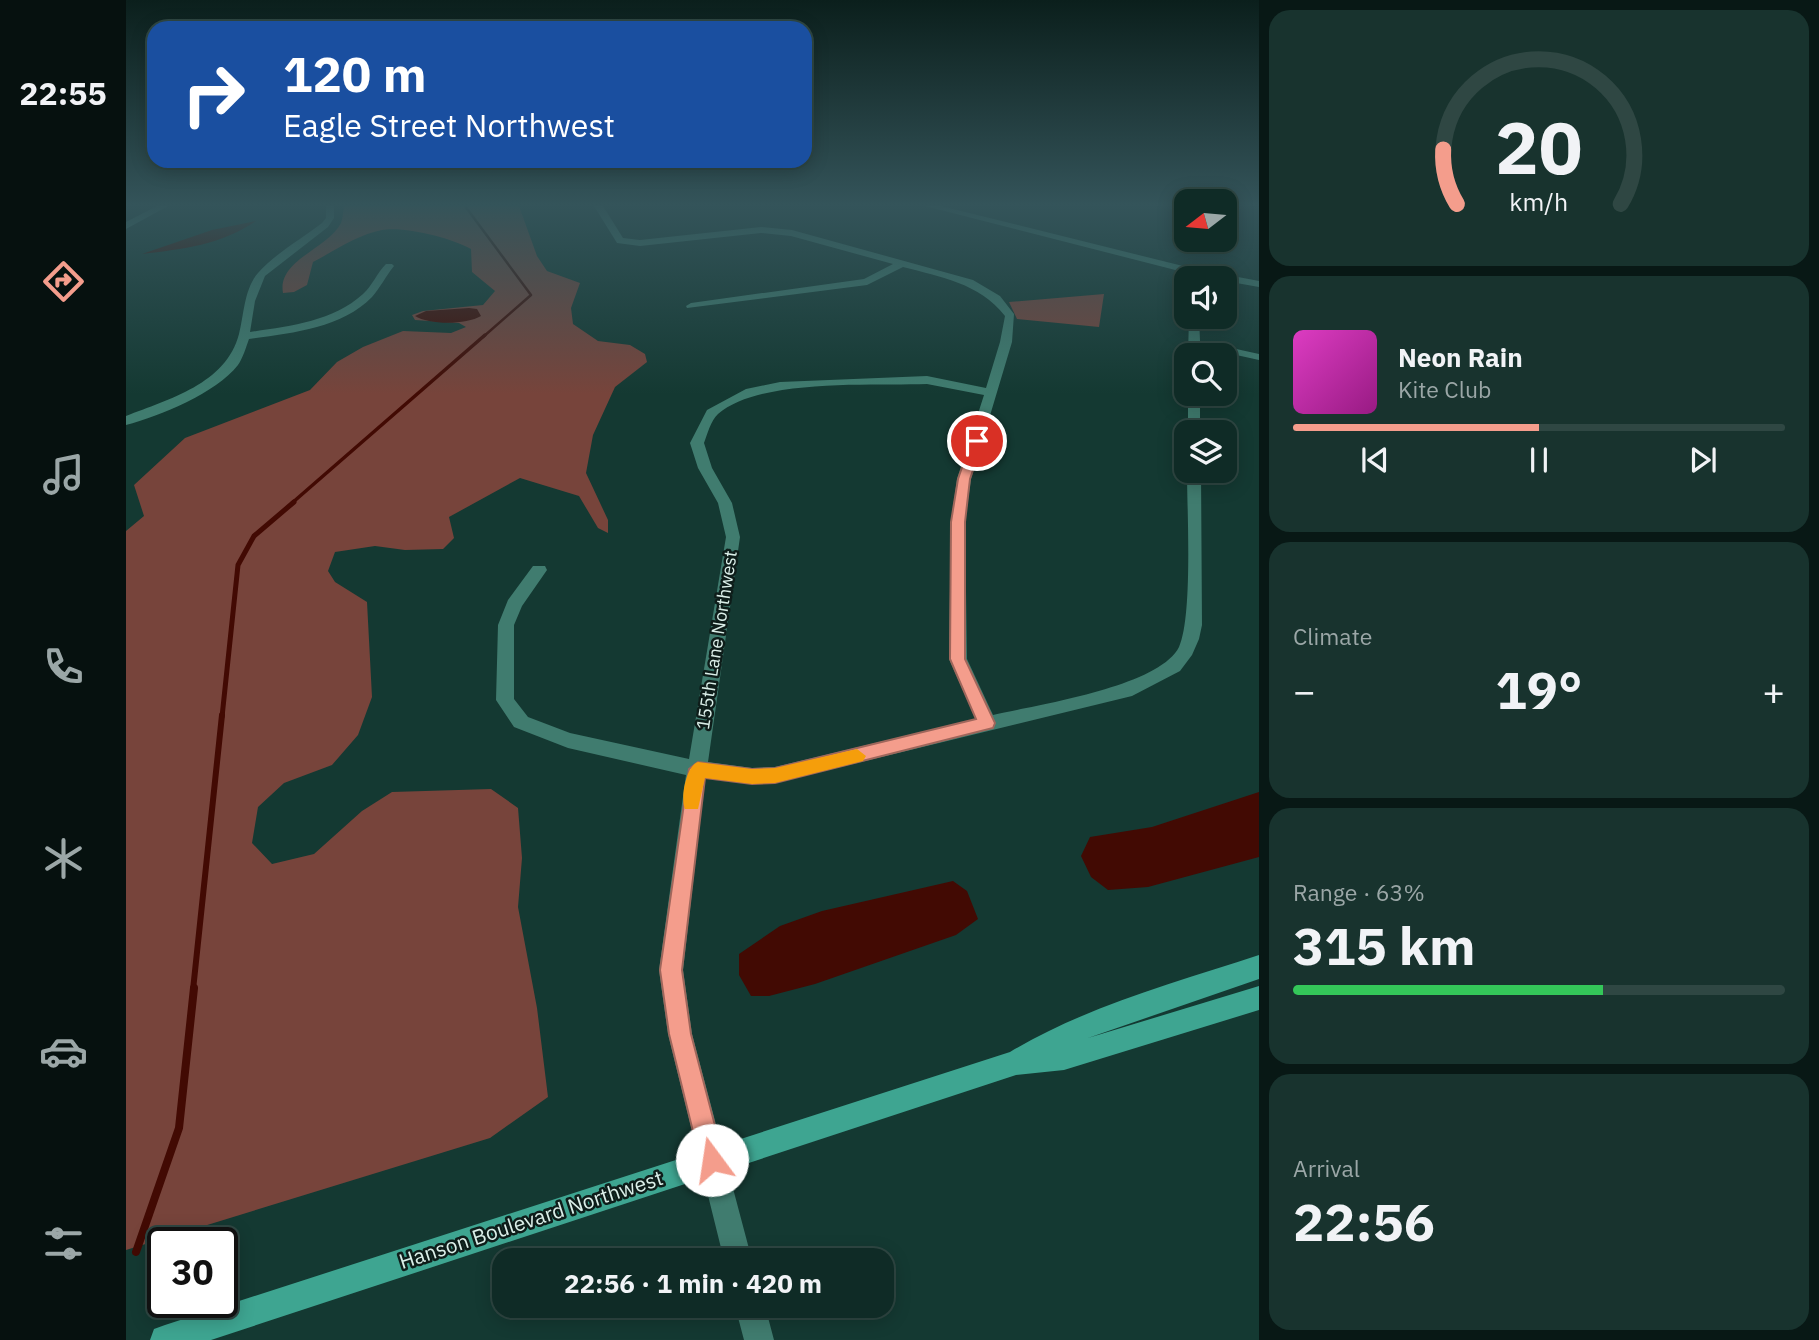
<!DOCTYPE html>
<html lang="en">
<head>
<meta charset="utf-8">
<style>
	body { margin:0; font-family:"IBM Plex Sans",sans-serif; background:#18332e; color:#f1f3f6; height:100vh; display:flex; flex-direction:column; font-size:26px; white-space:nowrap }
	* { box-sizing:border-box; margin:0 }
	p { font-size:23px; color:#9ba7a7 }
	.icon { flex:none; width:38px; height:38px; fill:none; stroke:currentColor; stroke-width:2; stroke-linecap:round; stroke-linejoin:round }
	.map { position:relative; flex:1; overflow:hidden }
	.details { display:flex; flex-direction:column; gap:10px; padding:10px; background:#081815; width:560px }
	.details>* { flex:none }
	.hud { position:absolute; left:21px; top:21px; width:665px; height:147px; border-radius:21px; box-shadow:0 4px 18px #0003,0 0 0 2px #2f4743; background:#1a4fa0; color:#fff; overflow:hidden }
	.needle { width:46px; rotate:254deg }
	.tools { position:absolute; left:1048px; top:189px; display:grid; gap:14px }
	.tools a { display:grid; place-items:center; width:63px; height:63px; border-radius:14px; background:#0f2b26; box-shadow:0 4px 18px #0003,0 0 0 2px #2f4743; font-size:35px }
	.speed { position:absolute; left:21px; top:1227px; display:flex; gap:14px; font-size:35px; font-weight:700; text-align:center }
	.speed>* { display:grid; place-content:center; width:91px; height:91px; border-radius:50%; background:#0f2b26; box-shadow:0 4px 18px #0003,0 0 0 2px #2f4743; line-height:1 }
	.speed .limit { border:4px solid #111; border-radius:10px; background:#fff; color:#111 }
	.pin { position:absolute; display:grid; place-items:center; width:60px; height:60px; color:#fff; margin:-30px; border:4px solid #fff; border-radius:50%; box-shadow:0 2px 7px #0007 }
	.me { position:absolute; width:77px; margin:-38px; rotate:346deg; stroke-linejoin:round; filter:drop-shadow(0 0 5px #0008) }
	.turn { display:flex; align-items:center; gap:24px; height:147px; padding:0 21px; font-size:32px }
	.turn .icon { width:91px; height:91px; stroke-width:2.5 }
	.turn b { display:block; font-size:49px; line-height:60px }
	.big { font-size:52px; font-weight:800; line-height:1.1 }
	.details .card { flex:1; display:flex; flex-direction:column; justify-content:center; gap:10px; min-width:0; padding:0 24px; border-radius:21px; background:#18332e }
	.details .dial { align-items:center; gap:0 }
	.dial svg { height:182px; overflow:visible; fill:none; stroke:#2f4743; stroke-width:7; stroke-linecap:round; text-anchor:middle }
	.dial text { fill:#f1f3f6; stroke:none }
	.song { display:flex; align-items:center; gap:21px }
	.cover { width:84px; height:84px; border-radius:10px; background:linear-gradient(135deg,hsl(310 70% 55%),hsl(310 70% 35%)) }
	.played { height:7px; border-radius:4px; background:linear-gradient(90deg,#f49d8c 50%,#2f4743 50%) }
	.keys { display:flex; justify-content:space-around; direction:ltr }
	.heat { display:flex; justify-content:space-between; align-items:center; font-size:38px; direction:ltr }
	.charge { height:10px; border-radius:5px; background:linear-gradient(90deg,#34c759 63%,#2f4743 0) }
	.trip { position:absolute; left:366px; top:1248px; width:402px; height:70px; border-radius:21px; background:#0f2b26; box-shadow:0 4px 18px #0003,0 0 0 2px #2f4743; font-weight:800; line-height:70px; text-align:center }
	main { display:flex; flex:1; min-height:0 }
	.tab-bar { display:flex; flex-direction:column; width:126px; justify-content:space-around; align-items:center; background:#06110f; color:#9ba7a7 }
	.tab-bar .icon { width:49px; height:49px }
	.tab-bar .on { color:#f49d8c }
	.tab-bar b { font-size:32px; color:#f1f3f6 }
	.map>svg:first-child { display:block }
	.green { fill:#77443b }
	.water { fill:#420a03 }
	.lines { fill:none; stroke-linecap:round; stroke-linejoin:round }
	.stream-far4 { stroke:#420a03; stroke-width:2.5 }
	.stream-far3 { stroke:#420a03; stroke-width:3.5 }
	.stream-far2 { stroke:#420a03; stroke-width:5 }
	.stream-far1 { stroke:#420a03; stroke-width:6 }
	.stream { stroke:#420a03; stroke-width:8 }
	.street { fill:#407c6f; fill-rule:evenodd }
	.secondary { fill:#3ea591; fill-rule:evenodd }
	.route { fill:#f49d8c; stroke:#9f665b; stroke-width:2 }
	.slow { fill:#f59e0b }
	.labels { text-anchor:middle; stroke-width:5; stroke-linejoin:round; paint-order:stroke }
	.street-label { font-size:18px; fill:#dbefe9; stroke:#0e1d1a }
	.near-street-label { font-size:21px; fill:#dbefe9; stroke:#0e1d1a }
</style>
</head>
<body>
<main>
<nav class="tab-bar">
<b>22:55</b>
<svg class="icon on" aria-label="directions" viewBox="0 0 24 24"><path d="M12 3l9 9-9 9-9-9zM9 14v-3h6M13 9l2 2-2 2"/></svg>
<svg class="icon" aria-label="music" viewBox="0 0 24 24"><path d="M9 18V5l10-2v13"/><circle cx="6" cy="18" r="3"/><circle cx="16" cy="16" r="3"/></svg>
<svg class="icon" aria-label="phone" viewBox="0 0 24 24"><path d="M5 4h4l2 5-3 2q2 4 5 5l2-3 5 2v4C11 20 4 13 5 4z"/></svg>
<svg class="icon" aria-label="climate" viewBox="0 0 24 24"><path d="M12 3v18M4 7l16 10M4 17L20 7"/></svg>
<svg class="icon" aria-label="car" viewBox="0 0 24 24"><path d="M5 17H2v-5l4-1 3-4h7l3 4 3 1v5h-3M9 17h6M6 11h13"/><circle cx="7" cy="17" r="2"/><circle cx="17" cy="17" r="2"/></svg>
<svg class="icon" aria-label="filters" viewBox="0 0 24 24"><path d="M4 7h16M4 17h16"/><circle cx="9" cy="7" r="2"/><circle cx="15" cy="17" r="2"/></svg>
</nav>
<div class="map">
<svg width="1133" height="1340" viewBox="0 0 1133 1340">
	<rect width="100%" height="100%" fill="#143932"/>
	<!-- green -->
	<path class="green" d="M218,206H393L411,256L421,271L454,283L445,308L447,324L472,341L504,345L519,354L521,362L489,387L467,435L460,473L482,520V533L472,528L453,496L394,478L323,517L328,538L317,549L279,550L249,546L209,552L202,571L209,582L241,602L246,697L232,735L206,765L158,783L132,807L126,843L146,864L188,854L236,811L266,792L365,789L392,808L396,858L392,907L411,1008L422,1097L364,1138L0,1250V531L18,516L8,485L59,438L184,390L211,362L237,347L277,331L325,333L340,327L333,323L289,320L286,315L297,311L357,305L369,291L346,272L345,249C326,238 278,226 256,230C233,234 208,251 187,262L181,285L168,292L157,293C151,260 202,249 215,223C217,218 217,211 218,206Z
		M978,294L973,327L891,319L883,302Z"/>
	<!-- water -->
	<path class="water" d="M130,221C95,245 57,249 16,254L86,230Z
		M343,308L351,309L355,316C340,325 303,325 289,316L300,311Z
		M1133,792V857L1022,887L982,890L965,877L955,856L964,837L1026,827Z
		M827,881L841,891L852,919L830,935L689,984L643,996H625L613,975V954L654,926L696,911Z"/>
	<g class="lines">
		<!-- stream-far4 -->
		<path class="stream-far4" d="M339,206L405,295L357,337"/>
		<!-- stream-far3 -->
		<path class="stream-far3" d="M166,503L359,335"/>
		<!-- stream-far2 -->
		<path class="stream-far2" d="M96,717L112,565L128,536L168,502"/>
		<!-- stream-far1 -->
		<path class="stream-far1" d="M67,990L96,715"/>
		<!-- stream -->
		<path class="stream" d="M10,1252L53,1128L68,988"/>
		<!-- street -->
		<path class="street" d="M31,206H42L0,229V222Z
			M200,206H208V218L202,227L139,276L129,301L124,332C163,326 206,322 237,294C246,286 251,273 260,264H266L268,266C260,276 254,288 246,297C215,329 164,333 123,339C120,347 117,358 112,365C90,393 34,416 0,425V416C43,399 100,384 113,334C118,315 118,289 132,273C147,255 177,238 196,223L200,218Z
			M468,206H477L497,238L514,240L635,227L666,230L847,280L874,296L888,314L886,342L845,479L839,522L841,659L867,715C910,705 1033,687 1053,647C1067,616 1061,510 1061,471H1075L1076,625L1073,639L1066,655L1054,671L1006,696L649,783L626,784L579,778L557,970L566,1034L626,1260H598L542,1034L533,970L560,775L442,748L388,727L370,700L372,625L382,600L407,566H419L421,570L396,606L388,625V699L402,717L444,733L563,759L600,537L592,503L572,468L564,443L581,410L620,389L654,382L801,376L860,388L874,342L879,316C853,283 815,277 777,267L741,285L561,308L560,306L565,303L738,279L767,264L665,236L635,233L514,246L491,243ZM801,384L858,395L831,479L825,522L823,659L850,719L649,767L626,768L582,762L614,537L606,503L586,468L578,443C581,435 585,420 592,414C634,378 746,386 801,384Z
			M799,206H815L1065,268L1133,281V287L1099,281V278L1065,274Z
			M1063,317H1073L1074,341L1133,354V360L1074,347V355H1062Z
			M1062,394H1074V432H1062Z
			M609,1306H639L648,1340H618Z"/>
		<!-- secondary -->
		<path class="secondary" d="M1133,955V979L962,1038L1133,986V1010L938,1070L890,1075L85,1340H24L28,1329L39,1325L884,1052C961,1006 1048,983 1133,955Z"/>
	</g>
	<!-- sky -->
	<linearGradient id="sky" x2="0" y2="1"><stop stop-color="#0b1f1c"/><stop offset="0.52" stop-color="#34545a"/><stop offset="1" stop-color="#34545a" stop-opacity="0"/></linearGradient>
	<rect width="1133" height="394" fill="url(#sky)"/>
	<!-- route -->
	<path class="route" d="M851,438L857,441L844,479L839,522V659L869,723L867,728L649,783L626,784L579,778L556,970L565,1034L598,1160L595,1169L586,1172L578,1169L574,1160L543,1034L534,970L563,769L572,762L626,769L649,768L850,719L824,659L825,522L832,479L845,441Z"/>
	<!-- slow -->
	<path class="slow" d="M731,749L740,756L737,761L649,783L626,784L579,778L572,809H559C554,798 560,766 572,762L626,769L649,768Z"/>
	<g class="labels">
		<!-- street labels -->
		<g class="street-label">
			<text transform="translate(591 640) rotate(-81)" y="6">155th Lane Northwest</text>
		</g>
		<!-- near-street labels -->
		<g class="near-street-label">
			<text transform="translate(405 1220) rotate(-18)" y="7">Hanson Boulevard Northwest</text>
		</g>
	</g>
</svg>
<div class="tools">
<a><svg class="needle" viewBox="-14 -14 28 28"><path d="M0-13l5 13h-10z" fill="#e53935"/><path d="M0 13l5-13h-10z" fill="#9ba7a7"/></svg></a>
<a><svg class="icon" aria-label="sound" viewBox="0 0 24 24"><path d="M4 9h4l5-4v14l-5-4H4zM17 9q2 3 0 6"/></svg></a>
<a><svg class="icon" aria-label="search" viewBox="0 0 24 24"><circle cx="10" cy="10" r="6"/><path d="M15 15l6 6"/></svg></a>
<a><svg class="icon" aria-label="layers" viewBox="0 0 24 24"><path d="M12 4l9 5-9 5-9-5zM3 14l9 5 9-5"/></svg></a>
</div>
<div class="speed"><div class="limit">30</div></div>
<div class="pin" style="left:851px;top:441px;background:#d93025"><svg class="icon" aria-label="arrive" viewBox="0 0 24 24"><path d="M6 21V4h12l-3 4 3 4H6"/></svg></div>
<svg class="me" style="left:586px;top:1160px" viewBox="-20 -20 40 40"><circle r="19" fill="#fff"/><path d="M0-13L10 11 0 6-10 11z" fill="#f49d8c"/></svg>
<div class="trip">22:56 · 1 min · 420 m</div>
<div class="hud">
<div class="turn"><svg class="icon" aria-label="right" viewBox="0 0 24 24"><path d="M7 20v-9h11M14 6l5 5-5 5"/></svg><div><b>120 m</b>Eagle Street Northwest</div></div>
</div>
</div>
<section class="details">
<div class="card dial"><svg viewBox="0 0 100 80">
<path d="M14 69A42 42 0 1 1 86 69"/>
<path d="M14 69A42 42 0 0 1 8 45" stroke="#f49d8c"/>
<text x="50" y="56" font-size="32" font-weight="700">20</text>
<text x="50" y="72" font-size="11">km/h</text>
</svg></div>
<div class="card">
<div class="song"><i class="cover"></i><div><b>Neon Rain</b><p>Kite Club</p></div></div>
<div class="played"></div>
<div class="keys"><svg class="icon" aria-label="previous" viewBox="0 0 24 24"><path d="M18 5L8 12l10 7zM5 5v14"/></svg><svg class="icon" aria-label="pause" viewBox="0 0 24 24"><path d="M8 5v14M16 5v14"/></svg><svg class="icon" aria-label="next" viewBox="0 0 24 24"><path d="M6 5l10 7-10 7zM19 5v14"/></svg></div>
</div>
<div class="card"><p>Climate</p>
<div class="heat"><a>−</a><b class="big">19°</b><a>+</a></div>
</div>
<div class="card"><p>Range · 63%</p><b class="big">315 km</b><div class="charge"></div></div>
<div class="card"><p>Arrival</p><b class="big">22:56</b></div>
</section>
</main>
</body>
</html>
